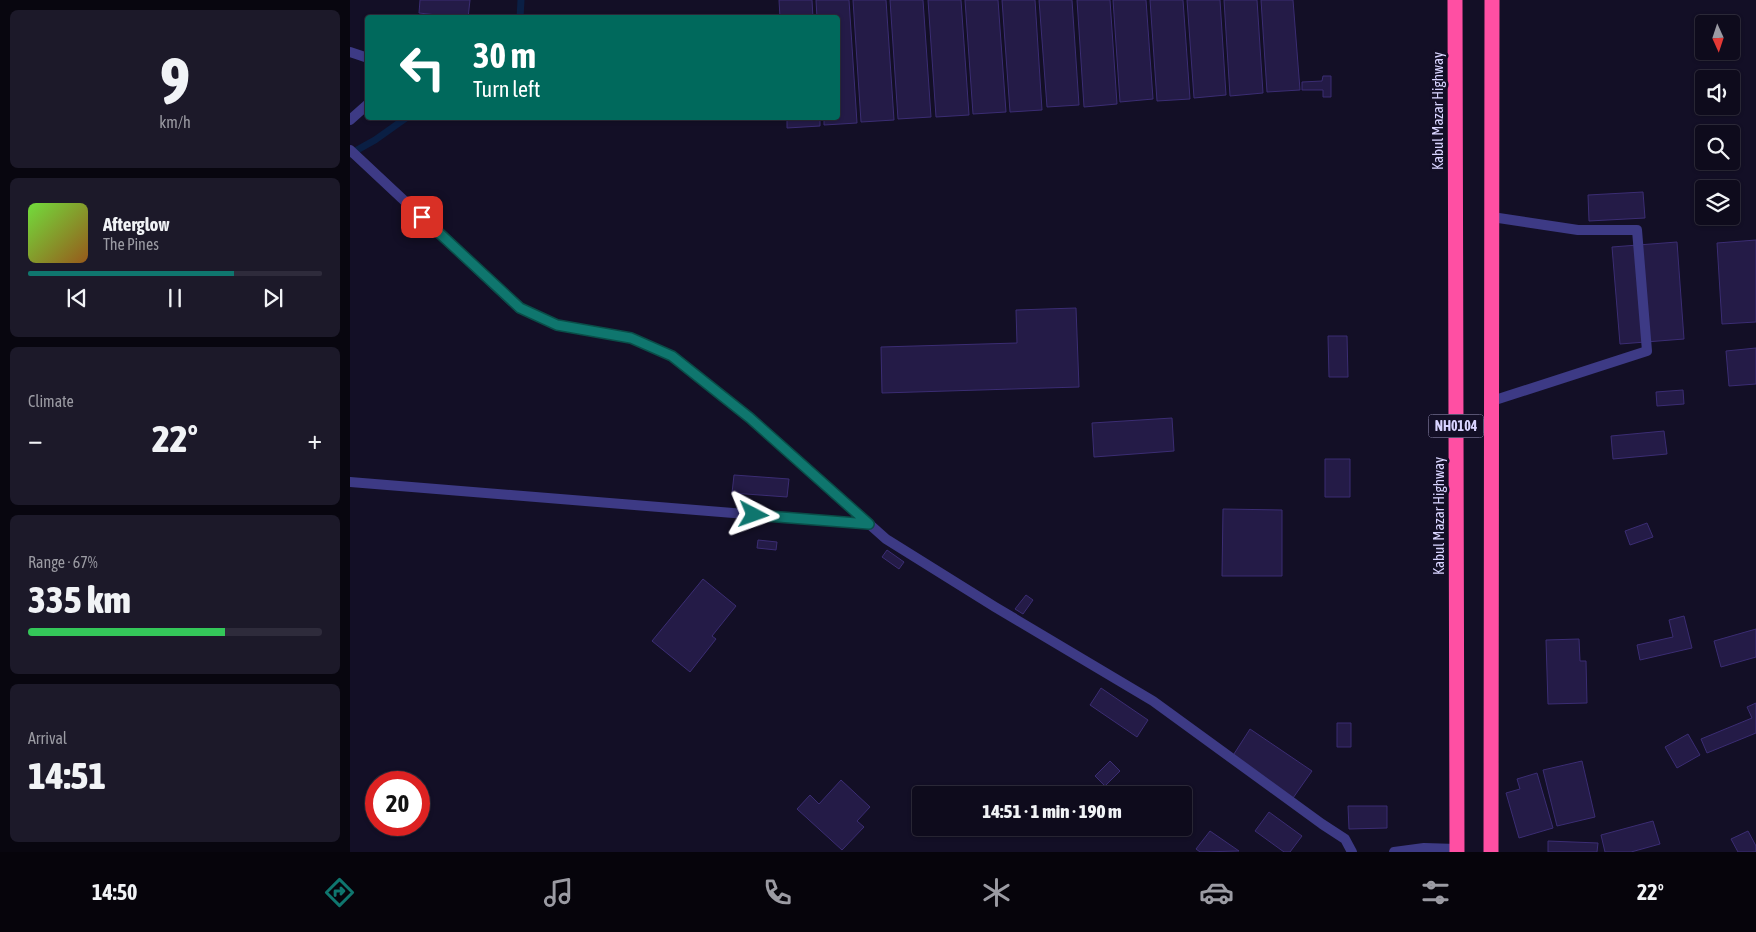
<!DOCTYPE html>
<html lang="en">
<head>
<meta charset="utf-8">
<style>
	body { margin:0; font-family:"Asap Condensed",sans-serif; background:#1c1929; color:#f1f3f6; height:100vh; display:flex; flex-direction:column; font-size:19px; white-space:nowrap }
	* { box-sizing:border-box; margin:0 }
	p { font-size:16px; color:#9b9ba3 }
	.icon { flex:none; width:28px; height:28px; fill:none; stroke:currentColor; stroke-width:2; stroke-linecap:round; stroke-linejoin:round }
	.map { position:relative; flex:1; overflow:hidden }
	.drawer { display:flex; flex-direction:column; gap:10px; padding:10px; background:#08060f; width:350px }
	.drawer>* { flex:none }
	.top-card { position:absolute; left:15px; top:15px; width:475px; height:105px; border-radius:5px; box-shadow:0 1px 4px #0004,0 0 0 1px #2e2b3b; background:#00695c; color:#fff; overflow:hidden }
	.needle { width:32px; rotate:177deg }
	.tools { position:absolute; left:1345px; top:15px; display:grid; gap:10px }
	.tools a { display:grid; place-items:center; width:45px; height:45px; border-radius:5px; background:#0e0b1c; box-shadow:0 1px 4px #0004,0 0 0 1px #2e2b3b; font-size:25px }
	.speed { position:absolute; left:15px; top:771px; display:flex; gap:10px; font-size:25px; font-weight:700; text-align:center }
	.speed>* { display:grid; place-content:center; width:65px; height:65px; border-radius:50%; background:#0e0b1c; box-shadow:0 1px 4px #0004,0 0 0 1px #2e2b3b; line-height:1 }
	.speed .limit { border:8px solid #d22; background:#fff; color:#111 }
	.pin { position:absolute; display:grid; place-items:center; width:42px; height:42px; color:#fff; margin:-21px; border-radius:10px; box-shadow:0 2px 8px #0006 }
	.me { position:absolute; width:55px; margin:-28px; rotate:94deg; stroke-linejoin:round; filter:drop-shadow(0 0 4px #0008) }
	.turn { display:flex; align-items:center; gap:18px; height:105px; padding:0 25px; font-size:22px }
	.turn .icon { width:65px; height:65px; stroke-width:2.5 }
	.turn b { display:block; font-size:35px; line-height:42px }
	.big { font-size:38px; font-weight:800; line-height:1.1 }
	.drawer .card { flex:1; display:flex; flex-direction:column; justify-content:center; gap:8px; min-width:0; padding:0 18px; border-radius:8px; background:#1c1929 }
	.drawer .dial { align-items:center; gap:0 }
	.dial b { font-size:65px; line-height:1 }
	.song { display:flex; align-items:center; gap:15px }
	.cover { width:60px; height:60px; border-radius:8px; background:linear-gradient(135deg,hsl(100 70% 55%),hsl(30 70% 35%)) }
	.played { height:5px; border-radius:2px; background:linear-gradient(90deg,#0f766e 70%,#2e2b3b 70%) }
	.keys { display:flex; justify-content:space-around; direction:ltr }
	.heat { display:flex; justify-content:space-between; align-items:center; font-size:28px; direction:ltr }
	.charge { height:8px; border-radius:4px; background:linear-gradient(90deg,#34c759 67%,#2e2b3b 0) }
	.trip { position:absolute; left:562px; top:786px; width:280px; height:50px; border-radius:5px; background:#0e0b1c; box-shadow:0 1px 4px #0004,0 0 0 1px #2e2b3b; font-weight:800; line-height:50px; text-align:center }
	.tabs { display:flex; height:80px; justify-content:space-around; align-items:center; background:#06040b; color:#9b9ba3 }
	.tabs .icon { width:35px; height:35px }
	.tabs .selected { color:#0f766e }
	.tabs b { font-size:22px; color:#f1f3f6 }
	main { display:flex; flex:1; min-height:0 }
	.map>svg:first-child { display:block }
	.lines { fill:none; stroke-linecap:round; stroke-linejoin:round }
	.stream { stroke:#0a1f44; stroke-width:7 }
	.building { fill:#241b47; stroke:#3b2d73 }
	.lane { stroke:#3d3a85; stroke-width:10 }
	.highway { stroke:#ff4fa3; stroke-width:15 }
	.route-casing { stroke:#0a4d48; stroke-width:12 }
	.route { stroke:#0f766e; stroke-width:9 }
	.labels { text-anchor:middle; stroke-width:5; stroke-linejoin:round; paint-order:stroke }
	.shield { fill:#130f26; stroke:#9e99be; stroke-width:1 }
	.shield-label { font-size:14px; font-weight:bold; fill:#d9d4ff }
	.street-label { font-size:15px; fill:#d9d4ff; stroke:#130f26 }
</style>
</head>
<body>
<main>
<section class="drawer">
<div class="card dial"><b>9</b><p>km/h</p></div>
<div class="card">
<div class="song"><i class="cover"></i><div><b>Afterglow</b><p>The Pines</p></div></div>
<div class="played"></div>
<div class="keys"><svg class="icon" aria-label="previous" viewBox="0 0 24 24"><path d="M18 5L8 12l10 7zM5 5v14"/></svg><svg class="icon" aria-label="pause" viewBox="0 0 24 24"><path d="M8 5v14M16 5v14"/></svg><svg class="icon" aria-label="next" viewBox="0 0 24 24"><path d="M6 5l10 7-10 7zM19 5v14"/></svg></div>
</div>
<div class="card"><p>Climate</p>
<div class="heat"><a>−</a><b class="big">22°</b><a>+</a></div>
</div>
<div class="card"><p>Range · 67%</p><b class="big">335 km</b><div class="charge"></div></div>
<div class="card"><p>Arrival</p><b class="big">14:51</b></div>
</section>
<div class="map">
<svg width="1406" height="852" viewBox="0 0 1406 852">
	<rect width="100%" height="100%" fill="#130f26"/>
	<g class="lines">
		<!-- stream -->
		<path class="stream" d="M170,18L171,0
			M0,154L25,140L56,118"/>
	</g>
	<!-- building -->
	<path class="building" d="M70,0H120L118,18H96V16L69,13Z
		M429,0H462L463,18H430Z
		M466,0H499L507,123L474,125V118H488V18H467Z
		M503,0H536L544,120L511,122Z
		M540,0H573L581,117L548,119Z
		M578,0H611L619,115L586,117Z
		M615,0H648L656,112L623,114Z
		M652,0H685L692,110L660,112Z
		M689,0H722L729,105L697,107Z
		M727,0H760L767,104L734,107Z
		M763,0H796L803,99L770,102Z
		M800,0H833L840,99L807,101Z
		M837,0H870L876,95L844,98Z
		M874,0H907L913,93L880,96Z
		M911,0H943L950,90L917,92Z
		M973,76H981V97H973V90H952V82L972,81Z
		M437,118H470V126L437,128Z
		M1293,192L1295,218L1239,221L1238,195Z
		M1406,240V322L1372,324L1367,243Z
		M1327,242L1334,339L1270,344L1262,247Z
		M726,308L729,387L532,393L531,347L667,343L666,310Z
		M978,336H997L998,377H979Z
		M1406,348V384L1379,386L1376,351Z
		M1333,390L1334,404L1307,406L1306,392Z
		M822,418L824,451L744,457L742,423Z
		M1314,431L1317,454L1263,459L1261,436Z
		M975,459H1000V497H975Z
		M384,475L439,479L437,497L382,493Z
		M873,509L932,510V576H872Z
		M1297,523L1303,537L1280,545L1275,531Z
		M408,540L427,542L426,550L407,548Z
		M537,550L554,562L549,569L532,557Z
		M353,579L386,606L362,636L366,639L340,672L302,641Z
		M676,595L683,600L673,614L665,609Z
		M1334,616L1342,648L1290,660L1287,645L1323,637L1319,620Z
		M1406,629V657L1371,667L1364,641Z
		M1229,639L1230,661H1236L1237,703L1198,704L1196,640Z
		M751,688L798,720L787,737L740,705Z
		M1406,703V733L1357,753L1351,739L1402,718L1397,707Z
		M987,723H1001V747H987Z
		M900,729L962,771L943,798L882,757Z
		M1338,734L1350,755L1327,768L1315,747Z
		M760,761L770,771L755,786L745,776Z
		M1232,761L1245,817L1207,826L1193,770Z
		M1187,773L1203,828L1169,838L1156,793L1170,789L1167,779Z
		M491,780L520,807L507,821L514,827L492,850L447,809L460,795L469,804Z
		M998,806H1037V828L999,829Z
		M919,812L952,836L940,852H934L905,831Z
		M1303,821L1310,844L1281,852H1255L1251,835Z
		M860,831L889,851L850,852L846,849Z
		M1398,831L1406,846V852H1388L1381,839Z
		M1198,841L1248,843L1247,852H1198Z"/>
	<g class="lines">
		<!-- lane -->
		<path class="lane" d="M0,52L18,58
			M0,120L18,104
			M0,150L169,308L207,325L281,338L322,356L400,418L536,539L645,607L803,701L972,824L995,839L1002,852
			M1142,401L1297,351L1287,230H1228L1142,217
			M0,482L519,524
			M1044,852L1074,848L1107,849"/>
		<!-- highway -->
		<path class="highway" d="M1105,0L1107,852
			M1141,852L1142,0"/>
	</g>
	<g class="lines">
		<!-- route casing -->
		<g class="route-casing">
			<path id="route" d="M72,217L170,308L207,325L281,338L322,356L400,418L519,524L404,515"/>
		</g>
		<!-- route -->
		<use href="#route" class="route"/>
	</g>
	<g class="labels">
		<!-- shield labels -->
		<rect class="shield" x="1078.5" y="414.5" width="55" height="23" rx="4"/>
		<g class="shield-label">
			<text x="1106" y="431">NH0104</text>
		</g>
		<!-- street labels -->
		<g class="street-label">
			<text transform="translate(1088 111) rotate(-90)" y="5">Kabul Mazar Highway</text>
			<text transform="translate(1089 516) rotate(-90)" y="5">Kabul Mazar Highway</text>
		</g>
	</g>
</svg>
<div class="tools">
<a><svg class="needle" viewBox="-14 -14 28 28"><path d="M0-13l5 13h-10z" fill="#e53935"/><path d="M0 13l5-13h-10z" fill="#9b9ba3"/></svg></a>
<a><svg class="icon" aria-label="sound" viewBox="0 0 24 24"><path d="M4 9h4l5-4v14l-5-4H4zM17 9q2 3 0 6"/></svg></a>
<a><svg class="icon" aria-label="search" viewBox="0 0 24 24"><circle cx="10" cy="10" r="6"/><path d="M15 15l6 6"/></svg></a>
<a><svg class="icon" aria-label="layers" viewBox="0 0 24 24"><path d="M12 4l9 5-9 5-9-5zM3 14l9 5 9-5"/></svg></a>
</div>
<div class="speed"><div class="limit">20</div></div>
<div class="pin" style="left:72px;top:217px;background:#d93025"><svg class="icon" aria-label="arrive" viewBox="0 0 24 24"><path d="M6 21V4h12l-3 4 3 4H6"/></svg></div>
<svg class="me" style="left:404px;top:515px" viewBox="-20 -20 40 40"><path d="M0-17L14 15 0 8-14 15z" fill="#0f766e" stroke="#fff" stroke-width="4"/></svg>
<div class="trip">14:51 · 1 min · 190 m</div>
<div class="top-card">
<div class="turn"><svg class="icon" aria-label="left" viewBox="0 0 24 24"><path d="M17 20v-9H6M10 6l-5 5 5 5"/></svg><div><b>30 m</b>Turn left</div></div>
</div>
</div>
</main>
<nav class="tabs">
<b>14:50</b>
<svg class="icon selected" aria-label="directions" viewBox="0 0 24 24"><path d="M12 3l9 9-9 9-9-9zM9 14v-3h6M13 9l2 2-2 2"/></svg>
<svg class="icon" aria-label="music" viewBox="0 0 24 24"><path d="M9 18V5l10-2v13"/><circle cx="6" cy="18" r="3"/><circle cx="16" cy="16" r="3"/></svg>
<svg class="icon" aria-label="phone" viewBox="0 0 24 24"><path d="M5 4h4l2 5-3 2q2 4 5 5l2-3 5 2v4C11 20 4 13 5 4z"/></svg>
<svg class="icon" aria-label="climate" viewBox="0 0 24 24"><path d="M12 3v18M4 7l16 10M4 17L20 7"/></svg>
<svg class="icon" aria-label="car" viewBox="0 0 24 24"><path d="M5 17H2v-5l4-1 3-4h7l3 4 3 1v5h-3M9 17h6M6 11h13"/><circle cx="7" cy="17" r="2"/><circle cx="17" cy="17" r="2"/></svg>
<svg class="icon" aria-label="filters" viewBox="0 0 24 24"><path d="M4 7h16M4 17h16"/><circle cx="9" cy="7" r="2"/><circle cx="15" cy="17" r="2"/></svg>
<b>22°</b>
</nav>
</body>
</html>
